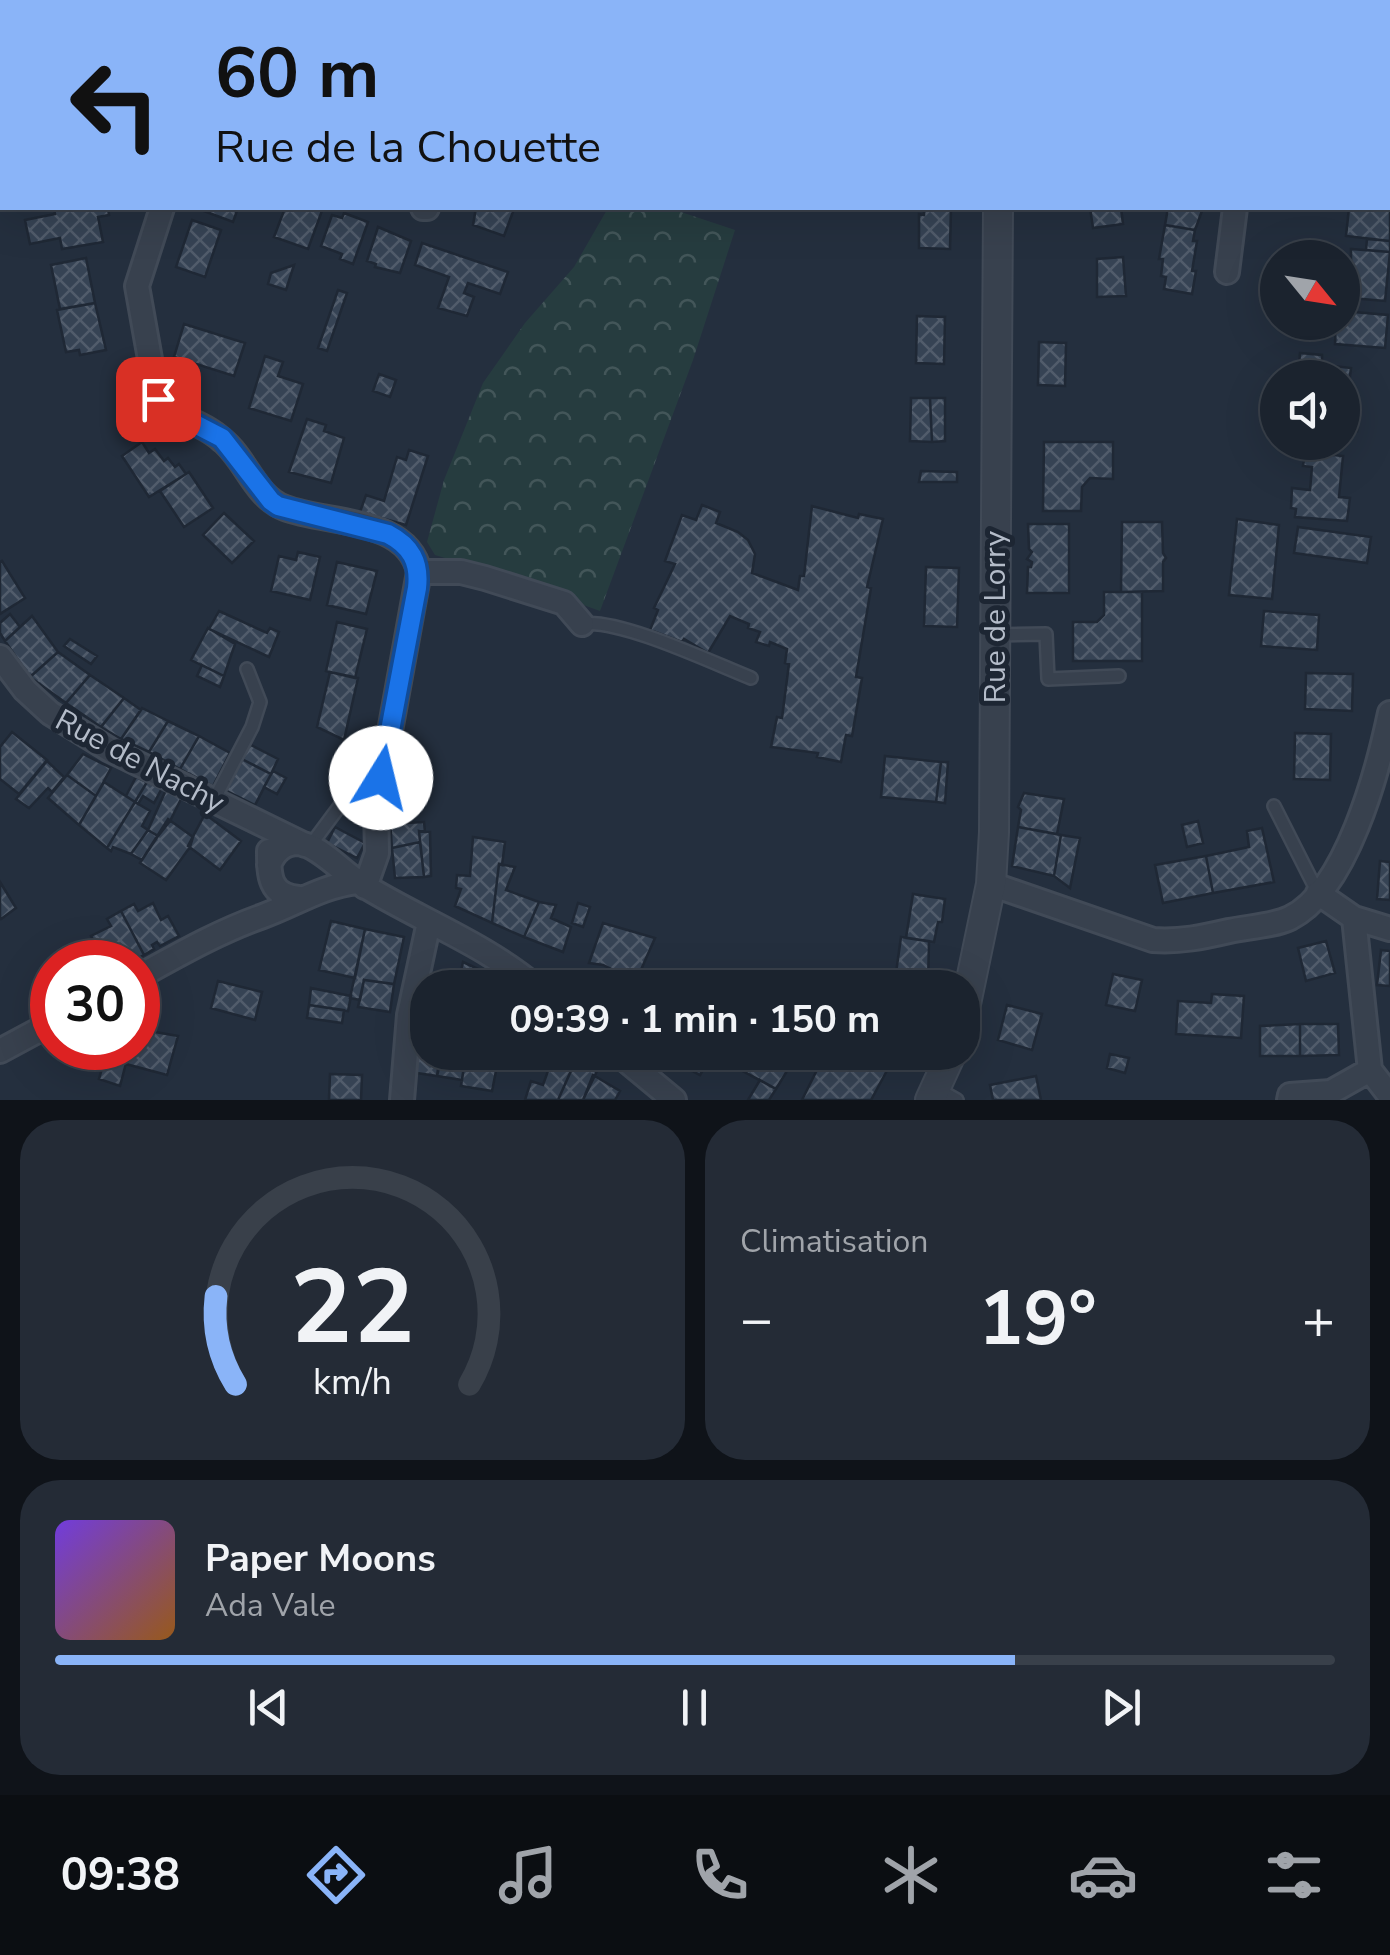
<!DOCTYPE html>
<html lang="fr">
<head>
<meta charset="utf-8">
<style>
	body { margin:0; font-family:"Nunito Sans",sans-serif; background:#242b36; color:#f1f3f6; height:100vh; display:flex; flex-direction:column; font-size:38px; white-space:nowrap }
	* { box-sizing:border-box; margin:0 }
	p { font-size:32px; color:#a0a4aa }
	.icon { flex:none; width:55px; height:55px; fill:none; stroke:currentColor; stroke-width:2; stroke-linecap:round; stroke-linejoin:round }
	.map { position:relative; height:1100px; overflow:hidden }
	.sheet { display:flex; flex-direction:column; gap:20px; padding:20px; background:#0f1319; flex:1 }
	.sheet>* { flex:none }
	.guide { position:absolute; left:0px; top:0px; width:1390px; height:210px; box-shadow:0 10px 40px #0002,0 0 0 2px #39404a; background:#8ab4f8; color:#111; overflow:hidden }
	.needle { width:65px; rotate:120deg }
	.fabs { position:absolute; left:1260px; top:240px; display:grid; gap:20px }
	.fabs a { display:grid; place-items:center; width:100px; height:100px; border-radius:50%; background:#1b232e; box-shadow:0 10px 40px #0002,0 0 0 2px #39404a; font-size:50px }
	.speed { position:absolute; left:30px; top:940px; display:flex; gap:20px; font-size:50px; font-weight:700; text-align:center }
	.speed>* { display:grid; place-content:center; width:130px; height:130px; border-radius:50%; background:#1b232e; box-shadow:0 10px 40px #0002,0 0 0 2px #39404a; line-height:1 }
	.speed .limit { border:15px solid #d22; background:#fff; color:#111 }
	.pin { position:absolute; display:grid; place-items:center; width:85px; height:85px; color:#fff; margin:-42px; border-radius:20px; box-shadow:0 5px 15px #0006 }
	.me { position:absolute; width:110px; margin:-55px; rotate:9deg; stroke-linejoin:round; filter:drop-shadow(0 0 8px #0008) }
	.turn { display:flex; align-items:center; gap:35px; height:210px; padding:0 50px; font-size:45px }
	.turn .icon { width:130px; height:130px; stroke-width:2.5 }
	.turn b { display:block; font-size:70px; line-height:85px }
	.big { font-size:75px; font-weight:700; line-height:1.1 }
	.sheet .card { flex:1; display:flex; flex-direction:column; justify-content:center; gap:15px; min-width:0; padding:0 35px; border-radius:40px; background:#242b36 }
	.sheet .dial { align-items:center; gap:0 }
	.dial svg { height:260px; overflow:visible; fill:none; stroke:#39404a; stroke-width:7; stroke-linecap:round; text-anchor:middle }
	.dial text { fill:#f1f3f6; stroke:none }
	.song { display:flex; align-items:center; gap:30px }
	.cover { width:120px; height:120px; border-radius:15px; background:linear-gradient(135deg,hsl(260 70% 55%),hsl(30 70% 35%)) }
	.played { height:10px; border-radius:5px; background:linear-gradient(90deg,#8ab4f8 75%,#39404a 75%) }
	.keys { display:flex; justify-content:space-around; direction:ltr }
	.heat { display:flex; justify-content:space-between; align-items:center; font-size:55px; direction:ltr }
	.sheet .tiles { flex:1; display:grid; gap:20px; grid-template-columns:1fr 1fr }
	.card:last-child { grid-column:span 2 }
	.trip { position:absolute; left:410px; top:970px; width:570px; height:100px; border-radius:40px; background:#1b232e; box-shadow:0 10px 40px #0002,0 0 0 2px #39404a; font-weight:700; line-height:100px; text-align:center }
	.tab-bar { display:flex; height:160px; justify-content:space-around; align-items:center; background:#0b0e12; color:#a0a4aa }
	.tab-bar .icon { width:70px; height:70px }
	.tab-bar .current { color:#8ab4f8 }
	.tab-bar b { font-size:45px; color:#f1f3f6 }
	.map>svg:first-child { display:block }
	.park { fill:url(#park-crowns) }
	.building { fill:url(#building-cross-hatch); stroke:#1f2835; stroke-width:2.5 }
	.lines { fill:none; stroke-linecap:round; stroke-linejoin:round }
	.service-casing { stroke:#414a57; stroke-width:16 }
	.minor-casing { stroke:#414a57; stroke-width:28 }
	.tertiary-casing { stroke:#414a57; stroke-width:32 }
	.service { stroke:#38414e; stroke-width:11 }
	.minor { stroke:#38414e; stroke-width:22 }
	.tertiary { stroke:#38414e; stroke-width:28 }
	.route-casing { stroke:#114b97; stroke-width:25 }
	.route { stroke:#1a73e8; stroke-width:18 }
	.labels { text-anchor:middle; stroke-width:10; stroke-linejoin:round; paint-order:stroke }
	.street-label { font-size:30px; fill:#b4bcc9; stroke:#1d2633 }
</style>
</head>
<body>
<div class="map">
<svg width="1390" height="1100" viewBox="0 0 1390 1100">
	<defs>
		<pattern id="park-crowns" width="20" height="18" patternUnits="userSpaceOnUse" patternTransform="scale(2.5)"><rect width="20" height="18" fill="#263c3f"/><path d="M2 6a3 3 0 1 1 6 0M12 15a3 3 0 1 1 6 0" fill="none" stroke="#435659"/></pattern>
		<pattern id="building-cross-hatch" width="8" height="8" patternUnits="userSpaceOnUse" patternTransform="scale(2.5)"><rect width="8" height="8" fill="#364354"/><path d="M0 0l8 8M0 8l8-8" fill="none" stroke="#515c6b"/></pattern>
	</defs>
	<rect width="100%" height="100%" fill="#242f3e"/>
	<!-- park -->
	<path class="park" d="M608,208H669L735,230L693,360L600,611L496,573L435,555L427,542L444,480L483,383L525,323L574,267Z"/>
	<!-- building -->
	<path class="building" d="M54,208H108L109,215L98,217L103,242L62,249L60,238L30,244L25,220L55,214Z
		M196,208H238L233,222Z
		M285,208H323L308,249L274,237Z
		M476,208L514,209L504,236L473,225Z
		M924,208H951L950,249L919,248V214L924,215Z
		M1090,208H1121L1123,224L1093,228Z
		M1168,208H1203L1195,230L1165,225Z
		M1349,208H1390V241L1346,236Z
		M344,213L368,222L353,264L340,259L342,254L321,246L332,215L342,218Z
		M192,220L221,230L205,277L176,267Z
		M1165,225L1195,230L1193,241H1197L1192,271H1196L1192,294L1164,289L1166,277L1161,276L1163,259H1159Z
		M378,227L411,241L400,273L375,267L376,264L367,261Z
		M1367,239L1390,241V252L1366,250Z
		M422,243L508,272L500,294L468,283L464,293L474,297L467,316L438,308L449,277L415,265Z
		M1351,249L1390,252L1385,301L1351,298Z
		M1123,257L1126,296L1097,297V259Z
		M86,258L95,303L60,309L51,265Z
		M294,265L286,290L268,284L271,273Z
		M338,290L347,293L327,351L318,348Z
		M95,303L106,350L80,355L79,350L66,352L57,310Z
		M1342,311L1388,315L1385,348L1335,344L1336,322H1342Z
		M917,316L945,317L944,364L916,363Z
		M184,324L245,343L234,376L174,357Z
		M1039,342L1066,343L1065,386L1038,385Z
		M1300,353L1322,355V365L1316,364L1315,378H1298Z
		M265,356L283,362L278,376L303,384L291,421L249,408Z
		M1316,364L1351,368L1346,409L1359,411L1357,431L1342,430V378H1315Z
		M379,374L396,380L390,397L373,391Z
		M911,398H930L932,442L910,441Z
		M930,398H945V441L932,442Z
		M307,419L326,425L324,431L344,438L331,483L289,472Z
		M142,442L149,453L155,449L164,461L168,458L175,467L179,464L186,474L149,497L122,456Z
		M1044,442H1113V479L1090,478L1082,487L1081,511H1043Z
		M409,450L428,456L406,525L360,512L366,495L384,501L397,457L406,460Z
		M1305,452L1343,456L1339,497L1350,498L1347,521L1295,517L1296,509L1291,508L1292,488L1310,490L1312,467L1303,466Z
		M921,471L957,472V482H919Z
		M189,472L213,508L184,527L160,491Z
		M702,505L720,512L716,523L738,532L748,540L755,554L752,573L798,590L800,576H804L812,506L858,518L859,514L883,519L867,587L871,588L856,677L862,678L852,736L846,735L841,762L817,757L818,753L771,747L777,717L782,718L789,664L785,663L787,649L770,642L769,646L756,642L760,632L748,628L749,624L730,616L708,653L684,639L682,642L650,630L658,610L654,608L675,564L665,561L682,515L696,520Z
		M224,513L254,541L232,563L203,535Z
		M1237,519L1279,525L1272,599L1229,595Z
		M1122,522H1162L1163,553L1166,558L1163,562V591L1121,592Z
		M1028,524H1069V593H1027L1028,567H1031L1032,562L1027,559L1032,552L1029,549Z
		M1298,527L1371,537L1367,563L1294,553Z
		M298,552L320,557L310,600L271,591L279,556L296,560Z
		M2,561L25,598L0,614V562Z
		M337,562L377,571L366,614L327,605Z
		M926,567L959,568L957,627L924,626Z
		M1104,592H1142V661H1073V622H1097L1104,615Z
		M219,611L267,633L270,628L279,632L269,657L209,629Z
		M1264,611L1319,615L1317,650L1261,646Z
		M10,614L20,627L5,641L0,633V623Z
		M32,616L58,652L30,677L5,641Z
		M337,622L367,629L355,678L326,671Z
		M208,628L235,644L224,676L191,660Z
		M70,639L97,656L91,664L64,646Z
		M58,652L90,675L66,703L30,677Z
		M202,665L224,676L220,687L197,676Z
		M330,672L358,678L344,740L317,727Z
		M1306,673L1353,674L1352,711L1305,709Z
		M90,675L124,698L101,727L66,703Z
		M124,698L141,710L121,739L101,727Z
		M142,708L168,721L149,752L121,739Z
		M168,721L199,736L180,769L149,752Z
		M12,732L47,760L19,794L0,779V747Z
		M1295,733L1331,734L1330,780L1294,779Z
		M199,736L230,753L213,786L180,769Z
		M247,743L278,759L271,774L240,758Z
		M83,754L111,768L96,796L67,775Z
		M885,756L941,762L936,802L881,797Z
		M240,758L271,774L255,805L223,789Z
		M47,761L64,777L52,792L48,788L29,808L16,799Z
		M941,762H948L945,803L936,802Z
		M273,771L286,778L277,794L264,787Z
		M67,775L96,796L79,825L48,798Z
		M136,777L147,782L135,802L126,796Z
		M104,782L135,802L107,848L79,825Z
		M147,782L162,788L154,803L143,796L138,804L135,802Z
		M387,783L416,803L408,815L407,823L424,822L425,832L419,831L420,842L392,848Z
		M166,790L182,797L170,821L158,836L148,830Z
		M1024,793L1064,799L1057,834L1018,827L1021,810L1018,807Z
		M135,802L150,811L142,826L148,830L131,854L113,847L111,851L107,848Z
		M205,814L241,841L220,870L188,846Z
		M168,819L193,837L190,847L166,880L140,863Z
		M1198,821L1203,843L1187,847L1182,825Z
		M335,827L365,843L357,858L327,843Z
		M1018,827L1061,835L1054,876L1012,866Z
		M1262,828L1274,882L1213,893L1206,856L1249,847L1247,831Z
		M148,830L158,836L142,860L131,854Z
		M419,831L430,832L431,876L424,877Z
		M1061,835L1080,838L1070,888L1054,876Z
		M473,837L505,842L502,865L499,864L492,923L455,906L461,889L456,888L457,875L470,876Z
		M420,842L424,877L395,878L392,848Z
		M1206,856L1213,893L1163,903L1155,865Z
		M1380,861L1390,862V900L1377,899Z
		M499,864L515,867L506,890L539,902L524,937L492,923Z
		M0,882L16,908L1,919L0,918Z
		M913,894L945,899L942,922H938L934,942L906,938Z
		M539,902L556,905L551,918L571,927L563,952L524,937Z
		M153,903L161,920L168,916L179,936L160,946L157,942L152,945L154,949L144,955L121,911L134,904L138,911Z
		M578,903L590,907L583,927L572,923Z
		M121,911L144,955L134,960L132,956L127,958L129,962H106L91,936L111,926L107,919Z
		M331,921L365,929L355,978L319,970Z
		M603,923L655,938L636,981L603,965L589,963Z
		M365,929L404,937L394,984L364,980L360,1000L350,998Z
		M901,937L929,941L928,985L895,980Z
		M1326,941L1335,973L1306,981L1298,948Z
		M1381,950L1390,951V986L1377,985Z
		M463,962L506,982L505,988H457Z
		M1113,974L1142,980L1135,1011L1106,1005Z
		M364,980L394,984L390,1012L358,1007Z
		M218,981L262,992L255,1020L211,1008Z
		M311,988L351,996L348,1011L309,1005Z
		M1212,994L1244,996L1241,1038L1176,1034L1178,1001L1211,1003Z
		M309,1005L344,1010L342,1023L307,1018Z
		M1007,1005L1042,1014L1032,1050L998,1040Z
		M418,1022L428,1023V1052H443L437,1076L410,1072Z
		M1300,1024H1338L1339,1055L1300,1056Z
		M1300,1024V1056H1260V1026Z
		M138,1029L178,1036L167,1075L126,1064L130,1048H138Z
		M85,1048H108L102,1069L81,1063Z
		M108,1048H130L120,1086L99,1079Z
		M443,1052H487L483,1070L441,1062Z
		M540,1052H574L578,1055L571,1071L553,1057L548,1071L536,1067Z
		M750,1052H756L787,1071L776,1089L739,1069Z
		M826,1052H897L871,1100H802Z
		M686,1053L706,1065L700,1075L681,1065Z
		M1110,1054L1129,1058L1125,1073L1107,1068Z
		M578,1055L599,1067L583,1100H558Z
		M553,1057L571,1071L558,1100H525L531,1081L543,1085Z
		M439,1062L464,1066L462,1080L437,1076Z
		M464,1066L496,1071L492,1091L461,1086Z
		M330,1074L362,1075L361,1100H329Z
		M593,1075L620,1091L615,1100H583Z
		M1036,1076L1041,1100H993L990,1085Z
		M760,1080L776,1089L769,1100H748Z"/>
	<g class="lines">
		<!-- service casing -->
		<g class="service-casing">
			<path id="service" d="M32,0L35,2
				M582,624C619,618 713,663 751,678
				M995,635L1046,634L1048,679L1119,676
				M214,800L252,727L260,702L247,669
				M1274,806L1318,893
				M310,846L339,807L376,808
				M936,1088L957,1100"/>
		</g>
		<!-- minor casing -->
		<g class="minor-casing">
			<path id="minor" d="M618,0L622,2
				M230,2L231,0
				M522,2L523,0
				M937,2L938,0
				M1388,79L1390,80
				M162,208L137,286L155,387L161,405C180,418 205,424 222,440C246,459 255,497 285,508C326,524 408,517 419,572
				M423,208H427
				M1227,272L1235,208
				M0,657L25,690L50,713L110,750L305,845
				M269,851C269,875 269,896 299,898
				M269,865C274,852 283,843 298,843C318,844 345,875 363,885C420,920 485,944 537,988
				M991,884L1153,940C1180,942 1203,937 1229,931C1248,927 1273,926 1290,918C1347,890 1378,770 1390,713
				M365,887L377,853L376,808L419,572H461L485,578L564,603L582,624
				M1318,893L1354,918L1390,929
				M1354,918L1370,1070L1390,1096
				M138,977C180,954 218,932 263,916C296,904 322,886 357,882
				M0,1051L52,1023
				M616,1052L674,1100
				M402,1100L409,1015L429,922
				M1289,1100L1290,1095L1331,1092L1370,1070"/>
		</g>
		<!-- tertiary casing -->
		<g class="tertiary-casing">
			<path id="tertiary" d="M983,0V2
				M962,1023L991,884L994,832L998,208
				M930,1100L952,1052"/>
		</g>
		<!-- service -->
		<use href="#service" class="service"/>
		<!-- minor -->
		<use href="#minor" class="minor"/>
		<!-- tertiary -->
		<use href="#tertiary" class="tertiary"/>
	</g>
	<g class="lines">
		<!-- route casing -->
		<g class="route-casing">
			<path id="route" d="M158,399L168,410L222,438L271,501L278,506L388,534C411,546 420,562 417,588L381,778"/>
		</g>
		<!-- route -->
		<use href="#route" class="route"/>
	</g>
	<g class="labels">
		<!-- street labels -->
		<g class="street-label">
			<text transform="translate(995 617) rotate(-90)" y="10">Rue de Lorry</text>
			<text transform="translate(140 761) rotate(28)" y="10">Rue de Nachy</text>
		</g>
	</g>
</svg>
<div class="fabs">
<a><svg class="needle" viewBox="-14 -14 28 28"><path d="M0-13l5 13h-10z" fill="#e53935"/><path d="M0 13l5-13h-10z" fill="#a0a4aa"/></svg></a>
<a><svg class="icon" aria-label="sound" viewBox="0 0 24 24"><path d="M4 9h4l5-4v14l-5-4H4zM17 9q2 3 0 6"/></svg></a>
</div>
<div class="speed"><div class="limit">30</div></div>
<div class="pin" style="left:158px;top:399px;background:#d93025"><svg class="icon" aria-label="arrive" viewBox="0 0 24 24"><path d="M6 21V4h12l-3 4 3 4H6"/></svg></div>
<svg class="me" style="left:381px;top:778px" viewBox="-20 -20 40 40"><circle r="19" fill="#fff"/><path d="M0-13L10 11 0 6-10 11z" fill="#1a73e8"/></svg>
<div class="trip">09:39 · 1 min · 150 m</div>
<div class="guide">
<div class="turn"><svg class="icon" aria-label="left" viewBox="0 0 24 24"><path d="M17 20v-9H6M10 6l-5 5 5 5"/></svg><div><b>60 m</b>Rue de la Chouette</div></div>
</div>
</div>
<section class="sheet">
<div class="tiles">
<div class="card dial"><svg viewBox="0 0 100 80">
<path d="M14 69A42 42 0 1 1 86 69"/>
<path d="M14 69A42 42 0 0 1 8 42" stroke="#8ab4f8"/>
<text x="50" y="56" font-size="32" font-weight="700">22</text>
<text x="50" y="72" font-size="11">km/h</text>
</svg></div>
<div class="card"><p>Climatisation</p>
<div class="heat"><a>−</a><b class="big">19°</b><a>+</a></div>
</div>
<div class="card">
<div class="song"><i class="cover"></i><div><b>Paper Moons</b><p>Ada Vale</p></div></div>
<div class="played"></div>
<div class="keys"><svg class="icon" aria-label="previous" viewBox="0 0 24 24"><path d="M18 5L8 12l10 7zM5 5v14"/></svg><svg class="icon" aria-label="pause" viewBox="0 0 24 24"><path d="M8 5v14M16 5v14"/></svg><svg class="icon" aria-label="next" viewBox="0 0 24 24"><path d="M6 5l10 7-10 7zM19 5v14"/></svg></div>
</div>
</div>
</section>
<nav class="tab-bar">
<b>09:38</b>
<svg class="icon current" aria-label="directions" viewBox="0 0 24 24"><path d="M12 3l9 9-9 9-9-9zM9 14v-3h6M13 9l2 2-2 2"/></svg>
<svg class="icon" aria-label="music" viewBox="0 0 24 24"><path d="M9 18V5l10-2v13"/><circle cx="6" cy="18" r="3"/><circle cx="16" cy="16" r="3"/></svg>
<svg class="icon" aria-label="phone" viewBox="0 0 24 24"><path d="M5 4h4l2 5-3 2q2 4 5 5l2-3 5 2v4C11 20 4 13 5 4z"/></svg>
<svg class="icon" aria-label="climate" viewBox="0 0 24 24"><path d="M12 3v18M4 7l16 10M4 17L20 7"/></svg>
<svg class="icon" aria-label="car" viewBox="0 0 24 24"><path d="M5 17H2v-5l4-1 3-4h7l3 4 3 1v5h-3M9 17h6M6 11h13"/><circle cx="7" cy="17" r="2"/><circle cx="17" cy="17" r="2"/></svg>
<svg class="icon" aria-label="filters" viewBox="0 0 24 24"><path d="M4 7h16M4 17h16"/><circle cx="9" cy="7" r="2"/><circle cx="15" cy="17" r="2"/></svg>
</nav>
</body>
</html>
